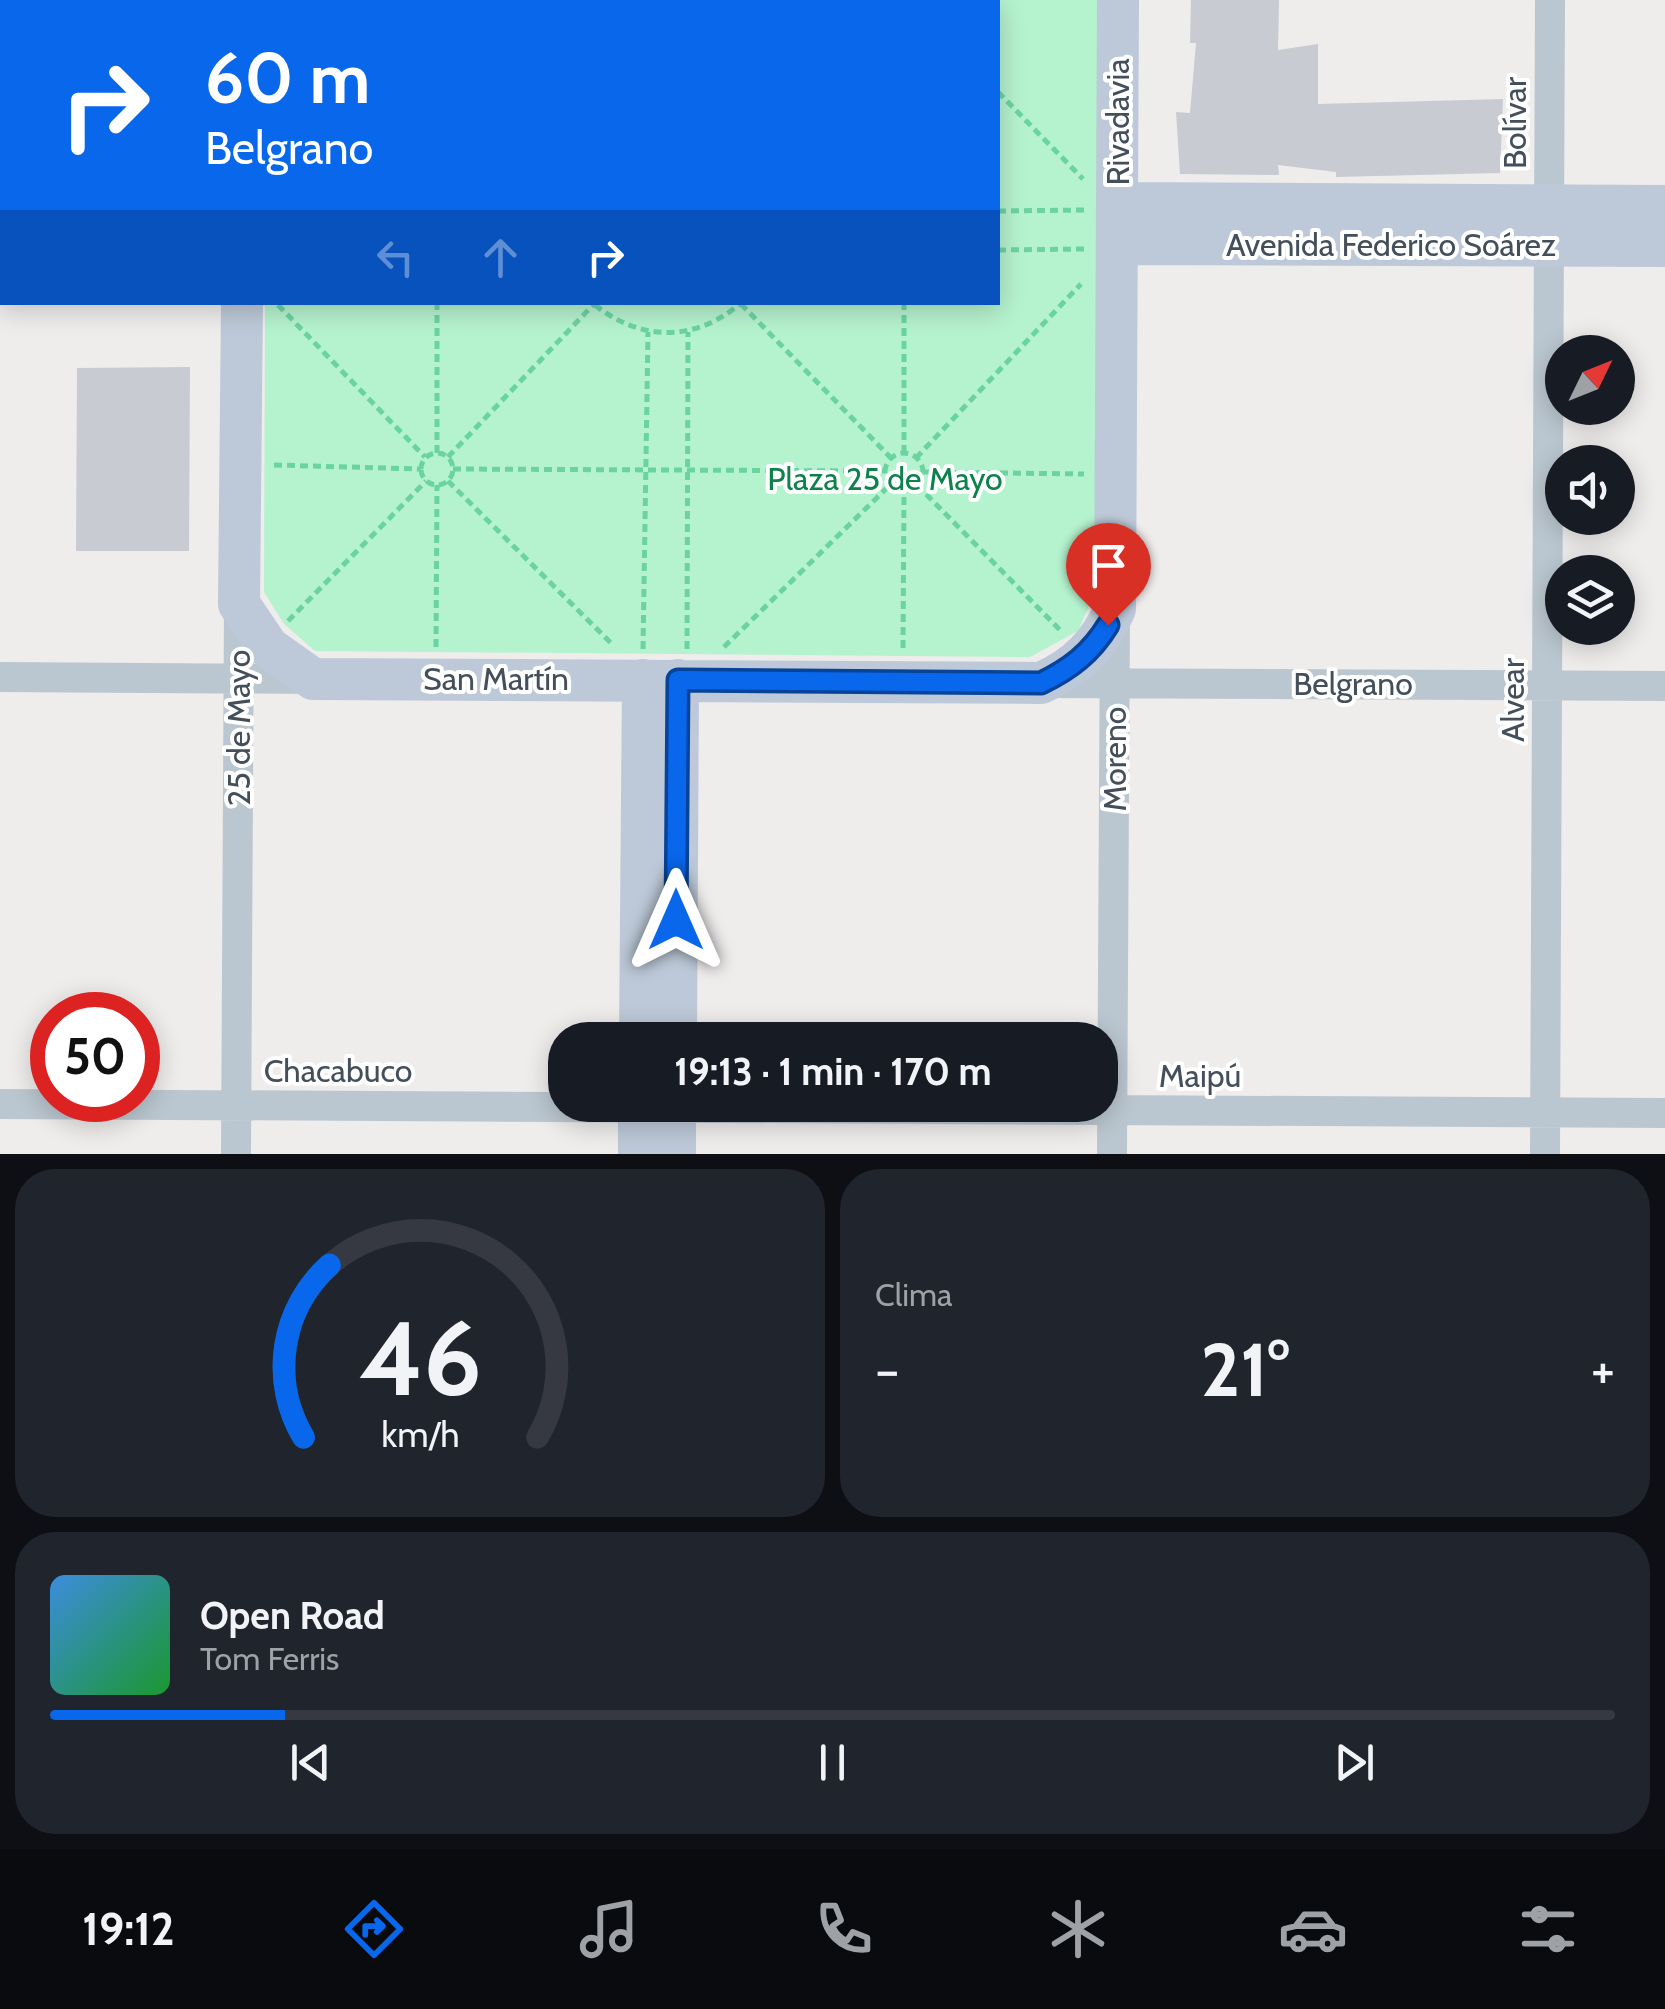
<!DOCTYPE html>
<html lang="es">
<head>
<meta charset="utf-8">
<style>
	body { margin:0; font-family:Cabin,sans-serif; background:#20242c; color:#f1f3f6; height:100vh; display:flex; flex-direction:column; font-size:38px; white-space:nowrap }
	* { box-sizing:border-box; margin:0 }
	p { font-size:32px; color:#9ea1a6 }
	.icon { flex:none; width:55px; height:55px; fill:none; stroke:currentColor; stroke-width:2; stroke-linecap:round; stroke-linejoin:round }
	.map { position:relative; height:1154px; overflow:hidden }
	.sheet { display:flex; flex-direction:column; gap:15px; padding:15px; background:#0d0f14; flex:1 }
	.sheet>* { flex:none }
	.banner { position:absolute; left:0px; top:0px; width:1000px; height:305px; box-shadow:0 5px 25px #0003; background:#0967ec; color:#fff; overflow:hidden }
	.needle { width:65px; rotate:47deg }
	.buttons { position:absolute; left:1545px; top:335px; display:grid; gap:20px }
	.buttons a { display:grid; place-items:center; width:90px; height:90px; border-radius:50%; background:#171b24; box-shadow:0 5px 25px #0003; font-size:50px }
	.speed { position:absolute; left:30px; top:992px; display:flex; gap:20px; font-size:50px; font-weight:700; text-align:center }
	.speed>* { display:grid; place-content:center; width:130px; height:130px; border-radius:50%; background:#171b24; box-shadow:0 5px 25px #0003; line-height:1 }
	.speed .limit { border:15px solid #d22; background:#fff; color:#111 }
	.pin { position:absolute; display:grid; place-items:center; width:85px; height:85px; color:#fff; margin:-102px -42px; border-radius:50% 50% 50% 0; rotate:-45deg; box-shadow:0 0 10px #0007 }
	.pin .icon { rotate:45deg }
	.me { position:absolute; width:110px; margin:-55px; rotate:0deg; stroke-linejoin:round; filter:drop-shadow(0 0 8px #0008) }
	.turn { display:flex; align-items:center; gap:35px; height:210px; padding:0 40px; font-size:45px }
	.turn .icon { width:130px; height:130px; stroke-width:2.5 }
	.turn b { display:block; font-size:70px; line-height:85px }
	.lanes { display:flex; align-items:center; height:95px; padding:0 40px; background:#0003; justify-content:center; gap:50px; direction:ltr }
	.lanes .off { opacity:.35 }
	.big { font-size:75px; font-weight:700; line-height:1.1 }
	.sheet .widget { flex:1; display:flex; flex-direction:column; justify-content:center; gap:15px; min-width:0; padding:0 35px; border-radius:40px; background:#20242c }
	.sheet .dial { align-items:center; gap:0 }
	.dial svg { height:260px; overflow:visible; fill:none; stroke:#363941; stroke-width:7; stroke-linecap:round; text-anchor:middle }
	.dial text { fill:#f1f3f6; stroke:none }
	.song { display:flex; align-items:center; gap:30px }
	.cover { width:120px; height:120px; border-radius:15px; background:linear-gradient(135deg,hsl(210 70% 55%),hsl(130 70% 35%)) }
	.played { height:10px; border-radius:5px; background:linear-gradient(90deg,#0967ec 15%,#363941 15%) }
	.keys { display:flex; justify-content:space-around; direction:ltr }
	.heat { display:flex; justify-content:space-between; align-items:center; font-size:55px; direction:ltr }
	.sheet .tiles { flex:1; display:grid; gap:15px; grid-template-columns:1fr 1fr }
	.widget:last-child { grid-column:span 2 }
	.trip { position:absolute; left:548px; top:1022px; width:570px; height:100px; border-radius:40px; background:#171b24; box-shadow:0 5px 25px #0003; font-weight:700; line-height:100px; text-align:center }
	.tabs { display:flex; height:160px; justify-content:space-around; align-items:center; background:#090b0e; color:#9ea1a6 }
	.tabs .icon { width:70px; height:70px }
	.tabs .on { color:#0967ec }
	.tabs b { font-size:45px; color:#f1f3f6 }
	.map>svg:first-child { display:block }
	.green { fill:#b5f2ce }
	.building { fill:#c8cbd2 }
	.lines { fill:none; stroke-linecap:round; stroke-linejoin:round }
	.path { stroke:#6bd3a2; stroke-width:5; stroke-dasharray:8 5; stroke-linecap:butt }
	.minor { stroke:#bbc7d0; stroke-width:30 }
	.secondary { stroke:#bdc9d8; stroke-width:42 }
	.route-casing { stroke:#064399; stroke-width:25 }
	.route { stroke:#0967ec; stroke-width:18 }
	.labels { text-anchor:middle; stroke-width:8; stroke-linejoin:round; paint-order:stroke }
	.street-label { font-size:32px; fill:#434f5b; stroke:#fff }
	.park-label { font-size:32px; fill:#0e824b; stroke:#fff }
</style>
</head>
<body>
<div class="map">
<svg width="1665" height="1154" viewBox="0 0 1665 1154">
	<rect width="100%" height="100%" fill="#efecec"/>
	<!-- green -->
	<path class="green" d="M266,0H1098L1101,578L1078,631L1030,657L315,651L284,624L264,592L265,303L998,302V2Z"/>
	<!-- building -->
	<path class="building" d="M1191,0H1279L1278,50L1318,44V104L1503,99L1500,173L1336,177V172L1278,165L1279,175L1180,174L1176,112L1190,113L1196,43H1190Z
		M190,367L189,551H76L77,368Z"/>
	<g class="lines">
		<!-- path -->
		<path class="path" d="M422,0L423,2
			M691,0V2
			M887,0L888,2
			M450,2L451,0
			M646,2V0
			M920,2L921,0
			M998,92L1083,179
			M998,211L1084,210
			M998,250L1084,249
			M741,304L891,458
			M278,305L425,457
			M595,305C641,342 697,342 742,302
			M421 469a16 16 0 1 1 32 0a16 16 0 1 1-32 0Z
			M437,453V302
			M904,453V302
			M885 472a19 19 0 1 1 38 0a19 19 0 1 1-38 0Z
			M448,457L594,304
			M916,458L1081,284
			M274,465L421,469
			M453,469L885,471
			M922,472L1084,474
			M448,481L613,645
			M917,485L1062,632
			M288,621L426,481
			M436,647L437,485
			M724,647L890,485
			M903,648L904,491
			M643,649L648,332
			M687,649L688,332"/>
		<!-- minor -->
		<path class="minor" d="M0,677L313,679
			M1044,683L1665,686
			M0,1104L1665,1113
			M236,1154L239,604
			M1112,1154L1115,612
			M1545,1154L1550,0"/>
		<!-- secondary -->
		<path class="secondary" d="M243,2V0
			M0,193H2
			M1118,203L1665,206
			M0,233H2
			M1118,244L1665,246
			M242,302L239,604L268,647L313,679L1041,683C1077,667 1099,645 1115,609L1118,0
			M640,1040L643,680
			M676,1040L678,680
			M639,1154V1105
			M675,1154V1105"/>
	</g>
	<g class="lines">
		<!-- route casing -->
		<g class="route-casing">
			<path id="route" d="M676,920L678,680L1041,683C1070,669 1091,653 1108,625"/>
		</g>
		<!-- route -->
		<use href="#route" class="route"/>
	</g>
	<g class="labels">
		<!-- street labels -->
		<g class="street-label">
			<text transform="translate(1118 122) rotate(-90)" y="11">Rivadavia</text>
			<text transform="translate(1515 123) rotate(-90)" y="11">Bolívar</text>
			<text x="1391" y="256">Avenida Federico Soárez</text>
			<text x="496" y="690">San Martín</text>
			<text x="1353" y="695">Belgrano</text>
			<text transform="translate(1513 700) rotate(-90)" y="11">Alvear</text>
			<text transform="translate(239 728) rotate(-90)" y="11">25 de Mayo</text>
			<text transform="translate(1115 759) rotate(-90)" y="11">Moreno</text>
			<text x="338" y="1082">Chacabuco</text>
			<text x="1200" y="1087">Maipú</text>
		</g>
		<!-- park labels -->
		<g class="park-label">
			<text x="885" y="490">Plaza 25 de Mayo</text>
		</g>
	</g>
</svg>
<div class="buttons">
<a><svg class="needle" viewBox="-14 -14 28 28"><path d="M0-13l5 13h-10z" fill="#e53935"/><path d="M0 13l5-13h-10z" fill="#9ea1a6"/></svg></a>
<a><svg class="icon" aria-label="sound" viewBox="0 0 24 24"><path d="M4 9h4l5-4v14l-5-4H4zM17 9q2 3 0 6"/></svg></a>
<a><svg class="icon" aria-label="layers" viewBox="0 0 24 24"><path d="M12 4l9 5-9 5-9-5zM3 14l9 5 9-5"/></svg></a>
</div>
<div class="speed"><div class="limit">50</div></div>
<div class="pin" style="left:1108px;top:625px;background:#d93025"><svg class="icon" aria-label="arrive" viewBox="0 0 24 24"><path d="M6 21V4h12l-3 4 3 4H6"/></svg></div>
<svg class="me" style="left:676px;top:920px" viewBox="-20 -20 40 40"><path d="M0-17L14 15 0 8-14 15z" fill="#0967ec" stroke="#fff" stroke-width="4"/></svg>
<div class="trip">19:13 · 1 min · 170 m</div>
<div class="banner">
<div class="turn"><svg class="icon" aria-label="right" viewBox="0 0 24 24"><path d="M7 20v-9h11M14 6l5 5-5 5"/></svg><div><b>60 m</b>Belgrano</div></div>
<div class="lanes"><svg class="icon off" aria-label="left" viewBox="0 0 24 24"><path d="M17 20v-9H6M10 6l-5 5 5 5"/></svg><svg class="icon off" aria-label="ahead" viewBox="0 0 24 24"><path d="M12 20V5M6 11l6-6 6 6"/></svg><svg class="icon" aria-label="right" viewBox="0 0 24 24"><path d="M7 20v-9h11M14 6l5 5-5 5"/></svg></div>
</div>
</div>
<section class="sheet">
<div class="tiles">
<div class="widget dial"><svg viewBox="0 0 100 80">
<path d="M14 69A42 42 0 1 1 86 69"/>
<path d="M14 69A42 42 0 0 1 22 16" stroke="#0967ec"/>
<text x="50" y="56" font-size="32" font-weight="700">46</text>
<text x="50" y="72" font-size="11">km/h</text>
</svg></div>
<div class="widget"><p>Clima</p>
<div class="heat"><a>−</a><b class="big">21°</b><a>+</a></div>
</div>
<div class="widget">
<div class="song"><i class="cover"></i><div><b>Open Road</b><p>Tom Ferris</p></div></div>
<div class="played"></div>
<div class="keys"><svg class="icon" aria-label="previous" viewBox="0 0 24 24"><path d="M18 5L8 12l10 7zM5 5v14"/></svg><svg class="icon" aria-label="pause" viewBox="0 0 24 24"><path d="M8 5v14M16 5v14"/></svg><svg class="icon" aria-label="next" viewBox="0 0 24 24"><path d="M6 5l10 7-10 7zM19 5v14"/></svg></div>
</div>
</div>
</section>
<nav class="tabs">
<b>19:12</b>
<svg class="icon on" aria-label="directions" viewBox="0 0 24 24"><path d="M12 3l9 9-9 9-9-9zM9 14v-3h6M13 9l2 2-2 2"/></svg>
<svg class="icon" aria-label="music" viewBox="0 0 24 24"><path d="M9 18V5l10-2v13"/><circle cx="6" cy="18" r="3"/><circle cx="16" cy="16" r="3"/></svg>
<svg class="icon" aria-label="phone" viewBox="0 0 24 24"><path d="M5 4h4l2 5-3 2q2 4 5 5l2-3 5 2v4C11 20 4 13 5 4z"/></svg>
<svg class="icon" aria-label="climate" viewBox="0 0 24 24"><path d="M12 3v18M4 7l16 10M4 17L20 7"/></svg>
<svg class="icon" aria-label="car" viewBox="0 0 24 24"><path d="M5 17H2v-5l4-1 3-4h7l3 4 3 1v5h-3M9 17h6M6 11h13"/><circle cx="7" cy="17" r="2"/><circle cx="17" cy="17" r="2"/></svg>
<svg class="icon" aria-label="filters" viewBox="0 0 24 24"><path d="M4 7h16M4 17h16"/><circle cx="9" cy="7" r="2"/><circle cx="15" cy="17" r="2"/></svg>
</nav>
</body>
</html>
